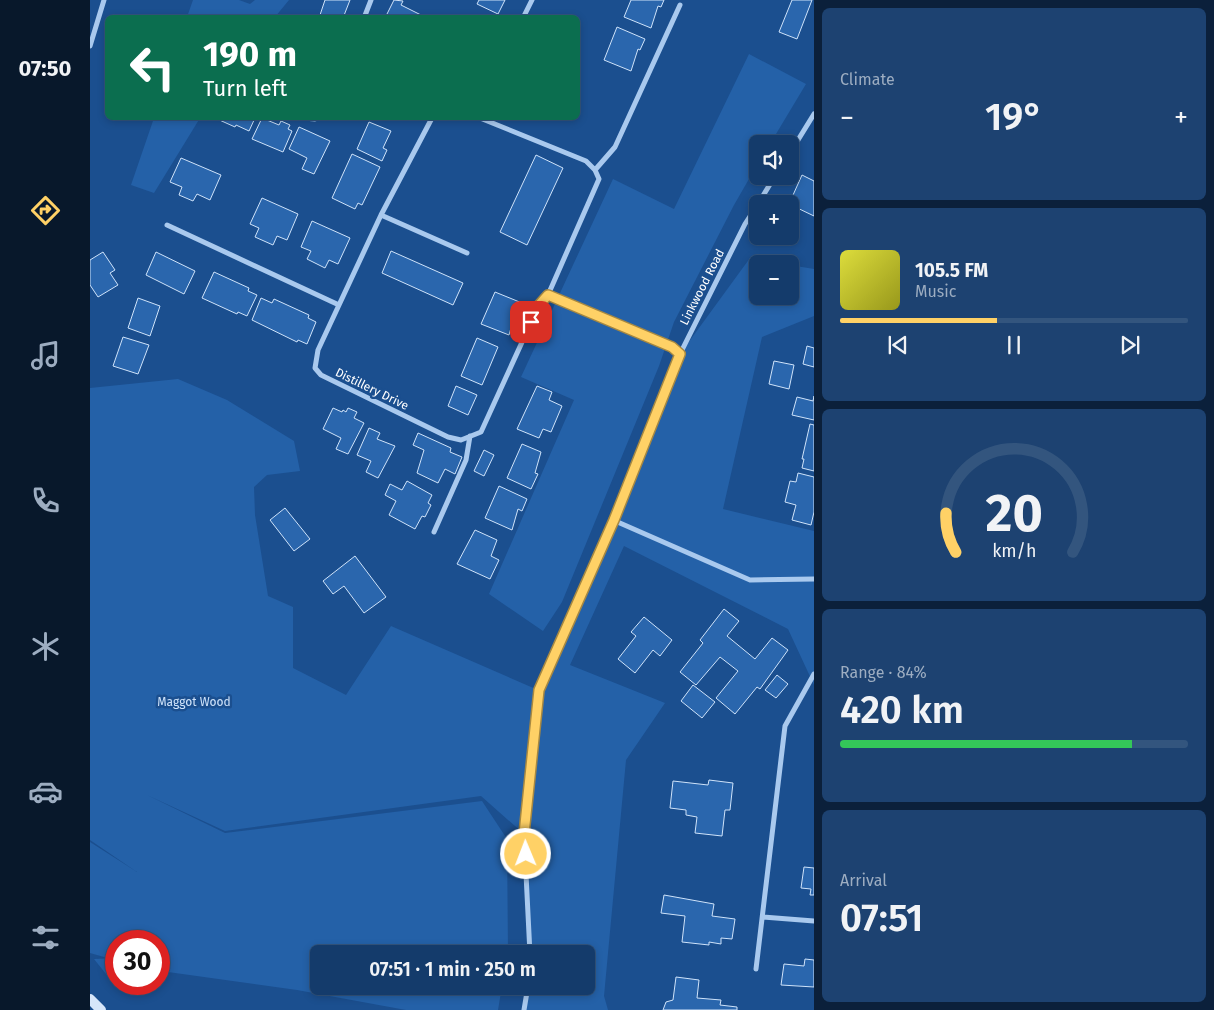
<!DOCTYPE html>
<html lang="en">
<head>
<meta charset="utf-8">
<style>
	body { margin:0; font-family:"Fira Sans",sans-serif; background:#1d4271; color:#f1f3f6; height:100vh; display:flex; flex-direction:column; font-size:19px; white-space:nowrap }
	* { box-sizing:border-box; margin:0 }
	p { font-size:16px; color:#9dadc1 }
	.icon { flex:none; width:28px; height:28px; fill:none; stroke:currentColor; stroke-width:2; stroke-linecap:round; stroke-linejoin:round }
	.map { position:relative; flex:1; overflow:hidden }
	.drawer { display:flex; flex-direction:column; gap:8px; padding:8px; background:#0b203b; width:400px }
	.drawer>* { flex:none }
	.banner { position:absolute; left:15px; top:15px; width:475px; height:105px; border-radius:8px; box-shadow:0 2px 8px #0003,0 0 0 1px #33557e; background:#0b6e4f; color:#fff; overflow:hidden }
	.tools { position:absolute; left:659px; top:135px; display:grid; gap:10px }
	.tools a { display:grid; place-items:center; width:50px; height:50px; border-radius:8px; background:#143b6b; box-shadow:0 2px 8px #0003,0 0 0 1px #33557e; font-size:25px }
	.speed { position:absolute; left:15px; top:930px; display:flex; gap:10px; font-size:25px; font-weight:700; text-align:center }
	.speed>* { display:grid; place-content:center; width:65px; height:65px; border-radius:50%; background:#143b6b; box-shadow:0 2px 8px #0003,0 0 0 1px #33557e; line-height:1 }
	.speed .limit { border:8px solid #d22; background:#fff; color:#111 }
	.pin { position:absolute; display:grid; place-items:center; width:42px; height:42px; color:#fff; margin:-21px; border-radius:10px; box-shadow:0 2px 8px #0006 }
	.me { position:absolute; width:55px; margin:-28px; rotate:359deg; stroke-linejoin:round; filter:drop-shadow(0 0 4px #0008) }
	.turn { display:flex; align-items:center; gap:18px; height:105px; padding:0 15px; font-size:22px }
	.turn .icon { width:65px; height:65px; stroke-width:2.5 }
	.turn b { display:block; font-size:35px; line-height:42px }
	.big { font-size:38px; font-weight:600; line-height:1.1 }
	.drawer .widget { flex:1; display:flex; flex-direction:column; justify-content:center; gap:8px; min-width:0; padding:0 18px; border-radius:8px; background:#1d4271 }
	.drawer .dial { align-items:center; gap:0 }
	.dial svg { height:130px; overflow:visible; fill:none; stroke:#33557e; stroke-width:7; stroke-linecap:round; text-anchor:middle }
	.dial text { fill:#f1f3f6; stroke:none }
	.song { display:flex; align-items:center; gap:15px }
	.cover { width:60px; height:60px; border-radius:8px; background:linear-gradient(135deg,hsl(60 70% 55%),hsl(60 70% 35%)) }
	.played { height:5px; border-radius:2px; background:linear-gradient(90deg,#ffd166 45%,#33557e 45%) }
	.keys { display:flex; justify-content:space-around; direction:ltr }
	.heat { display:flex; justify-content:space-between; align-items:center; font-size:28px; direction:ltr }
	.charge { height:8px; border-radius:4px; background:linear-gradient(90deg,#34c759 84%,#33557e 0) }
	.trip { position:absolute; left:220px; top:945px; width:285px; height:50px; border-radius:8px; background:#143b6b; box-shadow:0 2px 8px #0003,0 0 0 1px #33557e; font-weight:600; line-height:50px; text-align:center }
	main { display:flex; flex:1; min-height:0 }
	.menu { display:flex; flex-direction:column; width:90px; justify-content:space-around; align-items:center; background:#08182b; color:#9dadc1 }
	.menu .icon { width:35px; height:35px }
	.menu .current { color:#ffd166 }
	.menu b { font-size:22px; color:#f1f3f6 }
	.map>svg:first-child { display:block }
	.green { fill:#2461a8 }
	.building { fill:#2a66ad; stroke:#cfe3fa }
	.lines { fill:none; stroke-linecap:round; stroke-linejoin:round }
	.street { stroke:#a9c9ee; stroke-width:5 }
	.secondary { stroke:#d6e6fa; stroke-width:10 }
	.route-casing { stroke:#a68842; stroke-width:12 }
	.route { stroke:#ffd166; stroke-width:9 }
	.labels { text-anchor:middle; stroke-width:5; stroke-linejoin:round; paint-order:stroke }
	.street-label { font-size:12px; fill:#fff; stroke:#1b4f8f }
	.park-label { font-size:12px; fill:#cfe3fa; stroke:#1b4f8f }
</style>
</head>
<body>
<main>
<nav class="menu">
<b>07:50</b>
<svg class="icon current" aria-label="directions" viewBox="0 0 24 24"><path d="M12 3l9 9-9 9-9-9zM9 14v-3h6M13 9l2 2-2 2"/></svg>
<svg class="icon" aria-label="music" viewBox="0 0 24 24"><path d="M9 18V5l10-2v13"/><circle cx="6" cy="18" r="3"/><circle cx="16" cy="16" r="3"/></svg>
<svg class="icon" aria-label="phone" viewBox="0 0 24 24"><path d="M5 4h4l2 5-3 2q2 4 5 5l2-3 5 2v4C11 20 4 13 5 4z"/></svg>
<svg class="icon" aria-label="climate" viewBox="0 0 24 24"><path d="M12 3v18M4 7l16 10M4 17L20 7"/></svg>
<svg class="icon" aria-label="car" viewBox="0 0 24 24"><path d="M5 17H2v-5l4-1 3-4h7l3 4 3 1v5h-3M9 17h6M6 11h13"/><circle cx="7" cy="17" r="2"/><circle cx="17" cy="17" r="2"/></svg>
<svg class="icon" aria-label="filters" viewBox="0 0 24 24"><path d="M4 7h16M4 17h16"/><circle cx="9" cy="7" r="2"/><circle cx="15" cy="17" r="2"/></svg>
</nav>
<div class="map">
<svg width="724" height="1010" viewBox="0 0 724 1010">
	<rect width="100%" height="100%" fill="#1b4f8f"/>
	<!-- green -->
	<path class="green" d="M103,0H149L160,4L165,0H199L185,17H97Z
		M659,54L716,84L680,144H668L667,165L644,205L584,322L569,366L472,602L453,631L399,594L484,400L431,377L523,179L584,209Z
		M64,118H110L64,193L41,185Z
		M660,258L694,264H668V296H700V265L724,269V316L672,337L633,509L724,531V685L698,629L534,546L480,665L575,703L536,760L514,996L518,1010H436L438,986H496V954H440L434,834L391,796L135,831L57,795L135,833L392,801L417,839L418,954H229V986H412L408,1010H316L207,990L78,972L69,975V941H26V957H14L0,953V842L47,872L0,840V388L88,379L137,400L204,441L210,471L177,475L164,487L165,515L178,596L203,607V668L256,695L301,626L448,690L515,541L590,354Z
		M26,958V984H43L28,989L4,959Z"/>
	<!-- building -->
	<path class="building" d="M235,0H260L253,18H229Z
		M304,0L313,1L311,5L337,18H295Z
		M389,0H415L408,14L387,4Z
		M541,0H574L571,7L568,6L561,28L534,17Z
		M702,0H722L707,39L689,32Z
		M527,27L555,39L550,50L548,49L541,71L514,60Z
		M125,118H165L159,131L146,125L145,127Z
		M172,118L189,125L191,121L200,125L198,129L202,131L193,152L162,139Z
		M279,122L301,131L293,148L297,150L292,161L267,149Z
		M209,127L240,141L224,174L212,169L217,158L199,149Z
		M262,154L290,167L272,205L268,203L265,209L242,198Z
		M446,155L473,168L437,245L410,232Z
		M91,158L131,175L120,200L107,194L103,201L89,195L92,187L80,182Z
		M712,175L724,181V216L699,204Z
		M172,198L208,214L197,240L187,236L183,245L165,237L169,228L160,224Z
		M222,221L260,238L248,264L239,260L235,268L217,259L221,251L211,247Z
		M301,251L373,283L363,305L292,273Z
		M13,252L25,270L20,273L28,285L8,297L0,285V260Z
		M66,252L105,271L94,294L56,275Z
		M124,272L159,288L158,291L167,295L157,316L148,312L147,314L112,298Z
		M405,292L432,303L428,314L425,313L419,335L391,324Z
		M48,298L70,306L60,336L38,328Z
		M171,298L182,303L184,299L219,315L218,318L226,322L217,344L208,340L207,342L162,320Z
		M33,337L59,345L48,374L23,366Z
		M387,338L408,347L392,385L371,376Z
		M717,346L724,348V367L713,364Z
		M684,361L704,365L699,389L679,384Z
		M366,386L387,395L378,415L358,406Z
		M447,386L462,392L459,400L472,406L461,432L453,429L449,438L427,429Z
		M724,396V420L702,415L707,397L723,401Z
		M243,408L252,412L253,410L256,412L258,408L267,412L264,418L274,423L258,454L246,449L251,438L233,429Z
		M720,424L724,425V471L712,468L714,459H712Z
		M279,428L290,433L287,439L305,446L288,478L276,472L281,461L267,455Z
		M328,433L361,448L360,452L372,457L365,474L355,469L348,483L327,473L334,450L323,445Z
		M432,444L451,452L445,473L448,474L441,489L417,478Z
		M394,450L404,455L394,476L384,471Z
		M708,473L724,477V512L721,525L702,520L706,505L695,502L700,481L706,482Z
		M317,481L342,495L338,503L341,505L335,517L332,516L325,529L299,515L306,501L295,495L300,484L312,490Z
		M409,486L437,499L432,511L428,509L422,530L395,518Z
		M195,508L220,539L204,551L180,520Z
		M385,530L407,540L401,556L409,560L400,579L367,564Z
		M265,556L296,597L274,613L254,586L243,594L233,581Z
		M634,609L649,621L637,636L665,659L682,638L698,650L670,689L667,687L645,714L626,698L648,671L630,657L606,685L590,672L613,643L610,640Z
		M554,617L582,640L570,656L563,650L545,673L528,659L546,636L541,632Z
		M687,675L698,684L686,698L675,690Z
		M603,685L625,702L612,718L591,701Z
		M619,780L643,783L640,810H635L632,836L605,833L607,817L596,815V810L580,808L583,781L618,785Z
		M714,867L724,868V895H720L721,889L711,888Z
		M574,895L624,904L622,916L645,919L642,939L631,938V944L619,942V945L592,942L595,916L571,913Z
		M715,959L724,960V987L691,985L694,964L714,966Z
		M586,977L609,980L607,998L631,1000L630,1005L647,1007V1010H573L576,1002L583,1000Z"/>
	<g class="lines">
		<!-- street -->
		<path class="street" d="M274,18L281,0
			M433,18L442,0
			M0,46L14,0
			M214,118L225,119L228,118
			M342,118L291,215L228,350L225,368L231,375L358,437L371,440L391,432L449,305L458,295L509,179L505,170L496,161L390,118
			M700,153L724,114
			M505,170L525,147L590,5
			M668,204L685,176
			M291,215L377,253
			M77,225L249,305
			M458,295L582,347L590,354
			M523,520L660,580L724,579
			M344,532L376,460L380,436
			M673,917L724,921
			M440,954L434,834L449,690L523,520L590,354L655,224L668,204
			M666,969L695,726L724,674
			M434,1010L438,986"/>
		<!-- secondary -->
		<path class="secondary" d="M0,999L11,1010"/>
	</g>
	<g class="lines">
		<!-- route casing -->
		<g class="route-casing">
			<path id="route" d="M436,854L434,834L449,690L524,520L590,354L582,347L458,295L449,305L441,322"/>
		</g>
		<!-- route -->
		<use href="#route" class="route"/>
	</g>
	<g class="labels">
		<!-- street labels -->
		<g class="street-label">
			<text transform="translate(612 287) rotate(-63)" y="4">Linkwood Road</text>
			<text transform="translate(282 389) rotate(26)" y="4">Distillery Drive</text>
		</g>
		<!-- park labels -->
		<g class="park-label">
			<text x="104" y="706">Maggot Wood</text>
		</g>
	</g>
</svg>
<div class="tools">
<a><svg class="icon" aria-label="sound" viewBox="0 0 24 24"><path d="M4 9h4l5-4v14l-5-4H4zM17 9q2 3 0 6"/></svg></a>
<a>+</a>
<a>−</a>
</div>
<div class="speed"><div class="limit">30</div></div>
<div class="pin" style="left:441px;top:322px;background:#d93025"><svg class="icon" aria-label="arrive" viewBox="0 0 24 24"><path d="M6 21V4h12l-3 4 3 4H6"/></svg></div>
<svg class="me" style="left:436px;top:854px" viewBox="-20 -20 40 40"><circle r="17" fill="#ffd166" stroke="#fff" stroke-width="3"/><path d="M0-11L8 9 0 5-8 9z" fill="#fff"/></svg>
<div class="trip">07:51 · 1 min · 250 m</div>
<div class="banner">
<div class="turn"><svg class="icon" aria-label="left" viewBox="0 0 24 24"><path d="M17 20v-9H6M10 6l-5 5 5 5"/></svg><div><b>190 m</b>Turn left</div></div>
</div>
</div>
<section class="drawer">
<div class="widget"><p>Climate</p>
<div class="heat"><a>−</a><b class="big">19°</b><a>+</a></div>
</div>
<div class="widget">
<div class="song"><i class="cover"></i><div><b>105.5 FM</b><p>Music</p></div></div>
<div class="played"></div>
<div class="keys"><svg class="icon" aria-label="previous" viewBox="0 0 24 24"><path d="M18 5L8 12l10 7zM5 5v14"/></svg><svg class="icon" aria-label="pause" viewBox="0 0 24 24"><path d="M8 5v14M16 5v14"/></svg><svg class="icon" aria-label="next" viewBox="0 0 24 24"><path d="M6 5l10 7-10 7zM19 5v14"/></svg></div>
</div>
<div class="widget dial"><svg viewBox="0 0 100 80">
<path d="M14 69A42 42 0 1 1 86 69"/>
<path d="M14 69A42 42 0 0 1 8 45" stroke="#ffd166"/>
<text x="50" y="56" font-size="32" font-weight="700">20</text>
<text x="50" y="72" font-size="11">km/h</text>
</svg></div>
<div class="widget"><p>Range · 84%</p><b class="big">420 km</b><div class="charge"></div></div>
<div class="widget"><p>Arrival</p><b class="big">07:51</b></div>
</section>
</main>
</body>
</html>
